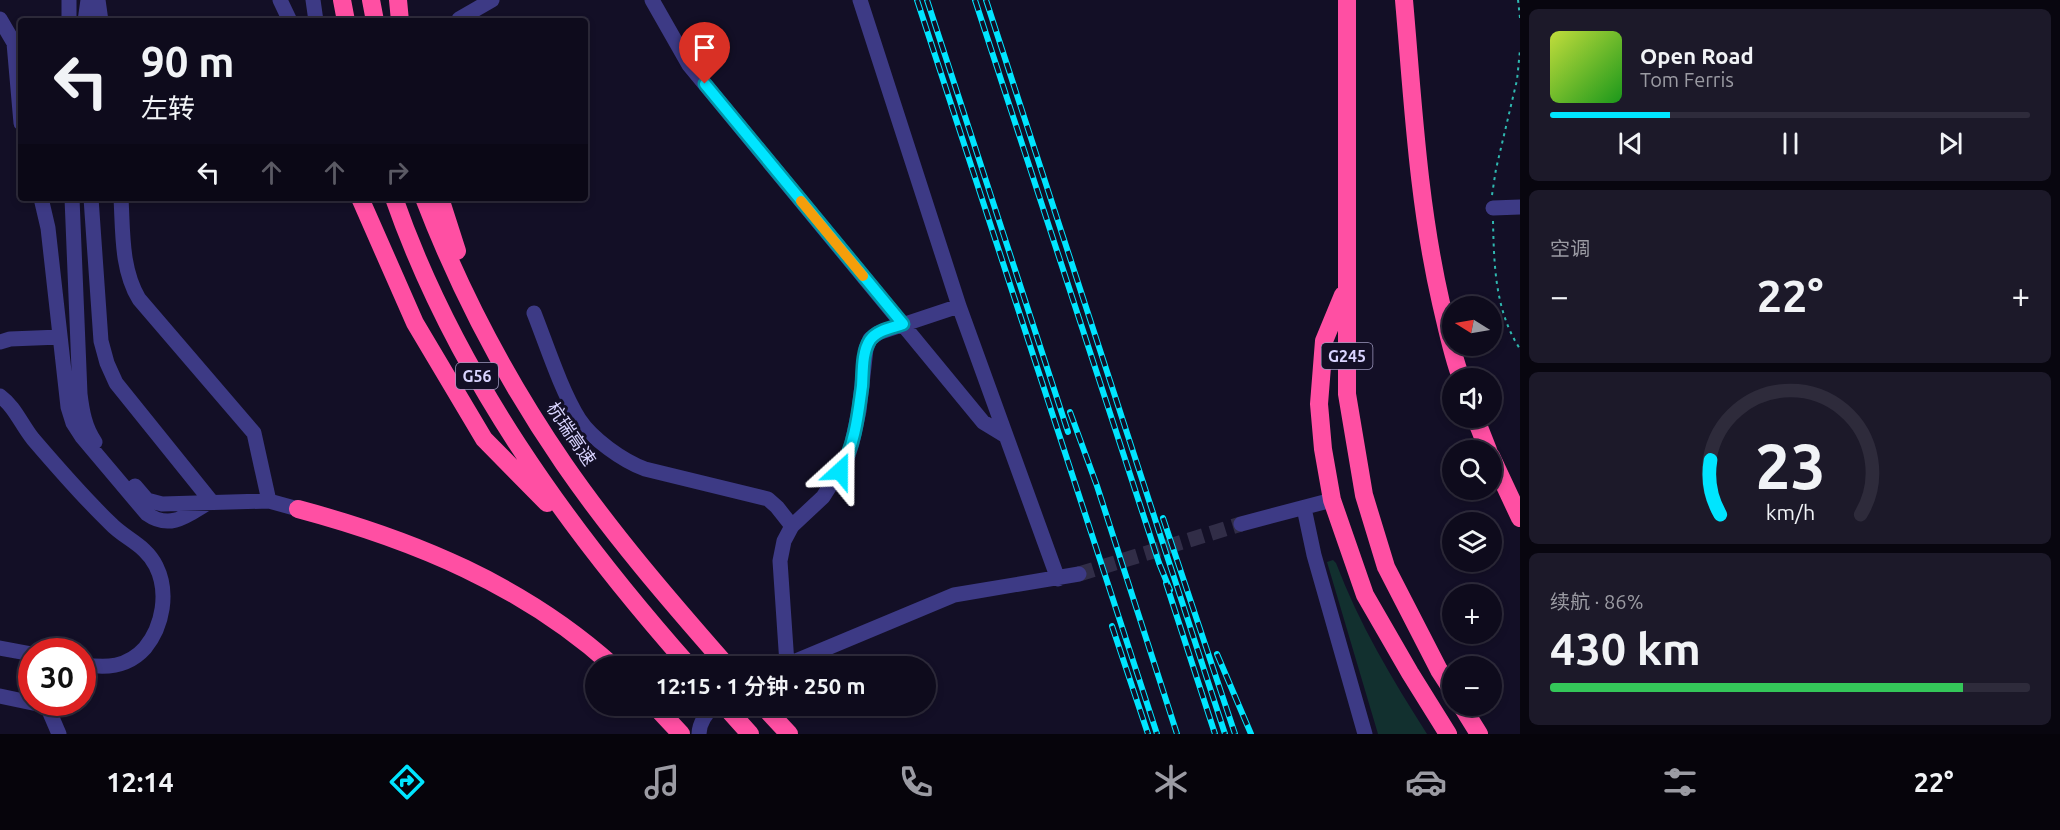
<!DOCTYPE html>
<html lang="zh">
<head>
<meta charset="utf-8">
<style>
	body { margin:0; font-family:Ubuntu,"Noto Sans SC",sans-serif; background:#1c1929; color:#f1f3f6; height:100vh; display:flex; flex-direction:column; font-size:22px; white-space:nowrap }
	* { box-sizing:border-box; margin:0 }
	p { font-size:20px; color:#9b9ba3 }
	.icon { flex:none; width:33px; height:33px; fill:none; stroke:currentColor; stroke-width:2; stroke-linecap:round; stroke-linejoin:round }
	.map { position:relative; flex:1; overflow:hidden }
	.details { display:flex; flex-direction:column; gap:9px; padding:9px; background:#08060f; width:540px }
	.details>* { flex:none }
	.hud { position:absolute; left:18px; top:18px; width:570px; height:183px; border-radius:6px; box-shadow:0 3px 9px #0003,0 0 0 2px #2e2b3b; background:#0e0b1c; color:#f1f3f6; overflow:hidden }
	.needle { width:39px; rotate:281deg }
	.buttons { position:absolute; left:1442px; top:296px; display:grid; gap:12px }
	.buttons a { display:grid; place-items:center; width:60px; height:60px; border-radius:50%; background:#0e0b1c; box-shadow:0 3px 9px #0003,0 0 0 2px #2e2b3b; font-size:30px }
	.speed { position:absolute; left:18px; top:638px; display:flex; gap:12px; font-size:30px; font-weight:700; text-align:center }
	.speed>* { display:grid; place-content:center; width:78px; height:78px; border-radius:50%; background:#0e0b1c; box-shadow:0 3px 9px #0003,0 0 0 2px #2e2b3b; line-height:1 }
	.speed .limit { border:9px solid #d22; background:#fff; color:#111 }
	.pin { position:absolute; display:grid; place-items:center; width:51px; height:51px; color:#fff; margin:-62px -26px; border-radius:50% 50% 50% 0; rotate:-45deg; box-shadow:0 0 6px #0007 }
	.pin .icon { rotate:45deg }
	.me { position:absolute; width:66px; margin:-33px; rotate:24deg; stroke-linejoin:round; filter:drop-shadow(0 0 4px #0008) }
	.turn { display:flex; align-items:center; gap:21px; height:126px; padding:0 24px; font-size:27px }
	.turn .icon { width:78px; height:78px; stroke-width:2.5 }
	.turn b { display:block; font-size:42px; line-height:51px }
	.lanes { display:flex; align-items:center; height:57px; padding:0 24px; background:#0003; justify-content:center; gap:30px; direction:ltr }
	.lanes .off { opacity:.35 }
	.big { font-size:45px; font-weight:600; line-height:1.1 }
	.details .widget { flex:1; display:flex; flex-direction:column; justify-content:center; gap:9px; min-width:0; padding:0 21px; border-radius:9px; background:#1c1929 }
	.details .dial { align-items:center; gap:0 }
	.dial svg { height:156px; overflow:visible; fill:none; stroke:#2e2b3b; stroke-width:7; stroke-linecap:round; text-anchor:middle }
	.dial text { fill:#f1f3f6; stroke:none }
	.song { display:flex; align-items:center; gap:18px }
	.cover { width:72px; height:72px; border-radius:9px; background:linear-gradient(135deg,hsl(70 70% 55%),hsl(120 70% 35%)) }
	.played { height:6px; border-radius:3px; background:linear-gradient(90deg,#00e5ff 25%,#2e2b3b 25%) }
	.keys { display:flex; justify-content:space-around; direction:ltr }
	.heat { display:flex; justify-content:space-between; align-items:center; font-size:33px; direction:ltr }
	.charge { height:9px; border-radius:4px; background:linear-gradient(90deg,#34c759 86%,#2e2b3b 0) }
	.trip { position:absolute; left:585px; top:656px; width:351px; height:60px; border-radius:30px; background:#0e0b1c; box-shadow:0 3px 9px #0003,0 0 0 2px #2e2b3b; font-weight:600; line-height:60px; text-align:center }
	.tabs { display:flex; height:96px; justify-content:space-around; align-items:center; background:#06040b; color:#9b9ba3 }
	.tabs .icon { width:42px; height:42px }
	.tabs .selected { color:#00e5ff }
	.tabs b { font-size:27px; color:#f1f3f6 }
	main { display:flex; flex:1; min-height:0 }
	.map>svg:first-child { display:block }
	.green { fill:#12302f }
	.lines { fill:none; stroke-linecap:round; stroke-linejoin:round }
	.minor-tunnel { stroke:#312d47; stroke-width:15; stroke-dasharray:15 8; stroke-linecap:butt }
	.path { stroke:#2fb8b0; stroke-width:2; stroke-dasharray:3 4.5; stroke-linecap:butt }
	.minor { stroke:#3d3a85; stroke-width:15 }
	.highway { stroke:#ff4fa3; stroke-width:18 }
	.rail-casing { stroke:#00e5ff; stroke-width:6 }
	.rail { stroke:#130f26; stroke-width:4; stroke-dasharray:11; stroke-linecap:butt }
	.route-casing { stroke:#0095a6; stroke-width:15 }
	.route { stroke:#00e5ff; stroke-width:10 }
	.slow { stroke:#f59e0b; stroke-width:10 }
	.labels { text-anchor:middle; stroke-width:6; stroke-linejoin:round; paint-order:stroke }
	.shield { fill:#130f26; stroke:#9e99be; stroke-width:1.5 }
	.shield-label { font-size:16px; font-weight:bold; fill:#d9d4ff }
	.street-label { font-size:18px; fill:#d9d4ff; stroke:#130f26 }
</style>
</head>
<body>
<main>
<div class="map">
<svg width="1520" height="734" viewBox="0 0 1520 734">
	<rect width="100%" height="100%" fill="#130f26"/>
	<!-- green -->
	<path class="green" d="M1333,560L1336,563C1359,624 1392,679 1427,734H1378L1327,562Z"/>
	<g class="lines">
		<!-- minor-tunnel -->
		<path class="minor-tunnel" d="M1079,574L1241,524"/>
		<!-- path -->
		<path class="path" d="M1518,0L1520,18
			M1492,195L1496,169L1517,80L1520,50
			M1493,221C1494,265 1495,311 1520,349"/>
		<!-- minor -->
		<path class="minor" d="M98,0L101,21
			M280,0L290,21
			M313,0L316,21
			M652,0L689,65L983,422L1006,436
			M860,0L959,306L1058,579
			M0,19L14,43L21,123
			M459,19L492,0
			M69,21V0
			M85,21L88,0
			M41,198L48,228L68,407L73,423L82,437L147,514C171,531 189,514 211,501L116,383L107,363L101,341L91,198
			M72,198L80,394C82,411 85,428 95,442
			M121,198C123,232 121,269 139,299L254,433L269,501
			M1493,208L1520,207
			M534,313C547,346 561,390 579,419C592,439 623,461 645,469L768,499L777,507L792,526
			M0,342L10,339L60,337
			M0,396C15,407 21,424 33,439C57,467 83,497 110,523C125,539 146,545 156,566C169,592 163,626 145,648C128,667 106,669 82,664
			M135,486L147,500L162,504L269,501L298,509
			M1304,508L1314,555L1365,734
			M1241,524L1332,500
			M0,648L32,654
			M787,664L780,561L784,541L792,526L823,497L847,459L852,443L859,411L866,349L870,339L878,333L959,306
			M784,666L954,595L1079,574
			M0,696L47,706L59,734
			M699,734C699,723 707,712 715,705"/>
		<!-- highway -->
		<path class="highway" d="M342,0L346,21
			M371,0L375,21
			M398,0L400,21
			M1347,0V394L1364,495L1386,567L1439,670L1452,690
			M1404,0C1413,102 1418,203 1441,303C1447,328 1452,354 1461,378
			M360,198L415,323L484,439L547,503
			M394,198C455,373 567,528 689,666
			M424,198C460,292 507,381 564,464C613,535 670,601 727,666
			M440,198L457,251
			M1343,295L1324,341L1319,404L1323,449L1332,500L1365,595L1410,673L1448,734
			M1475,417L1488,450
			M1491,456L1520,518
			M298,509C414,540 523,585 613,666
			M654,705L681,734
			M724,705L750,734
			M762,705L789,734
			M1461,705L1479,734"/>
		<!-- rail casing -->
		<g class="rail-casing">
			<path id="rail" d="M917,0L1157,734
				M927,0L1068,432
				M975,0L1159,563L1170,590
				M986,0L1225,734
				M1070,412L1097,486L1177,734
				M1163,518L1235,734
				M1166,583L1215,734
				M1112,626L1148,734
				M1217,654L1251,734"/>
		</g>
		<!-- rail -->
		<use href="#rail" class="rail"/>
	</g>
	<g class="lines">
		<!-- route casing -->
		<g class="route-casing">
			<path id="route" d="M705,84L903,324C892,328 877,330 870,340C862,352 863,371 862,386C858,415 855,445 840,471"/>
		</g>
		<!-- route -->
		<use href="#route" class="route"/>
		<!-- slow -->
		<path class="slow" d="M801,201L863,276"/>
	</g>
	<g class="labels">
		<!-- shield labels -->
		<g class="shield">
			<rect x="1321.5" y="343" width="51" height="26" rx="4.5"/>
			<rect x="456" y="363" width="42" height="26" rx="4.5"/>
		</g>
		<g class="shield-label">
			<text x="1347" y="362">G245</text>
			<text x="477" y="382">G56</text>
		</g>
		<!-- street labels -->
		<g class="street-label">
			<text transform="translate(571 434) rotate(56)" y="6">杭瑞高速</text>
		</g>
	</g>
</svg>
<div class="buttons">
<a><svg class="needle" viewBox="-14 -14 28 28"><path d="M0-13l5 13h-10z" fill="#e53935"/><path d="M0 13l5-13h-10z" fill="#9b9ba3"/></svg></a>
<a><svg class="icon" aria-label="sound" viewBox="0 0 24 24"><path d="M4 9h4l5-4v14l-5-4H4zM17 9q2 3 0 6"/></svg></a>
<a><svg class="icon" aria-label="search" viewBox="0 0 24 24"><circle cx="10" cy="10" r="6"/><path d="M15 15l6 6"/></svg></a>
<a><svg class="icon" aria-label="layers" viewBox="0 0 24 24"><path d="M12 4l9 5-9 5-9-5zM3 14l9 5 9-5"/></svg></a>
<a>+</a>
<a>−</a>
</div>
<div class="speed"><div class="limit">30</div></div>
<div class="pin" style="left:705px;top:84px;background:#d93025"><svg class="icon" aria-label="arrive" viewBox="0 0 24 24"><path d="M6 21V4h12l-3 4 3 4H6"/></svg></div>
<svg class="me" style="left:840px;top:471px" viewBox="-20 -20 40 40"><path d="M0-17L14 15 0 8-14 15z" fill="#00e5ff" stroke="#fff" stroke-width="4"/></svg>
<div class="trip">12:15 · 1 分钟 · 250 m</div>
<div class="hud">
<div class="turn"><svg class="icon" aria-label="left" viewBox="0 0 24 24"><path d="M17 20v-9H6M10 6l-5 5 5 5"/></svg><div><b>90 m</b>左转</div></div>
<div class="lanes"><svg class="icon" aria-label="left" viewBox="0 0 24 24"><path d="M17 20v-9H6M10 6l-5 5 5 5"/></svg><svg class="icon off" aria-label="ahead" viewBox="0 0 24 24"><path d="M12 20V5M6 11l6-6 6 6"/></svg><svg class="icon off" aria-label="ahead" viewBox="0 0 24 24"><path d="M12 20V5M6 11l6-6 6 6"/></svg><svg class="icon off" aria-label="right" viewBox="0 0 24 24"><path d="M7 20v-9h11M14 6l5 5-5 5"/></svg></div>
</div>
</div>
<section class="details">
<div class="widget">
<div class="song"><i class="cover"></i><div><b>Open Road</b><p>Tom Ferris</p></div></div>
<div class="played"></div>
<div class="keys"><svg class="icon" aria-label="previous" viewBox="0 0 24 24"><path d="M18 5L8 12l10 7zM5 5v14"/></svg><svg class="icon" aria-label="pause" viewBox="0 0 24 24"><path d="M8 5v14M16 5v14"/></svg><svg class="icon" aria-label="next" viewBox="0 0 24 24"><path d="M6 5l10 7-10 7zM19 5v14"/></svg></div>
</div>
<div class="widget"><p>空调</p>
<div class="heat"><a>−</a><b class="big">22°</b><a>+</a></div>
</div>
<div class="widget dial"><svg viewBox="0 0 100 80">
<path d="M14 69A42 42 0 1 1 86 69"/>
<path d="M14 69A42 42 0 0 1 9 41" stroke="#00e5ff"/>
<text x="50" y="56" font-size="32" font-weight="700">23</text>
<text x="50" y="72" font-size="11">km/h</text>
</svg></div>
<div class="widget"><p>续航 · 86%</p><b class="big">430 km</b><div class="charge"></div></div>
</section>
</main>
<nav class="tabs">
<b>12:14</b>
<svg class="icon selected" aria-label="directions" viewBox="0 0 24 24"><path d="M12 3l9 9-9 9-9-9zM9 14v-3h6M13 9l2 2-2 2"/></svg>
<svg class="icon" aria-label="music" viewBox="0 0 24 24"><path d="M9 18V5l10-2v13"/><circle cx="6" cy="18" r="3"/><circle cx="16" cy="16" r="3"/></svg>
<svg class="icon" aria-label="phone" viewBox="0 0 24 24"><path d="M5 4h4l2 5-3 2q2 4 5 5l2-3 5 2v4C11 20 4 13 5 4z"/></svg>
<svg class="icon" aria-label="climate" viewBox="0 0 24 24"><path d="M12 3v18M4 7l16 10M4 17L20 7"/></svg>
<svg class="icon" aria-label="car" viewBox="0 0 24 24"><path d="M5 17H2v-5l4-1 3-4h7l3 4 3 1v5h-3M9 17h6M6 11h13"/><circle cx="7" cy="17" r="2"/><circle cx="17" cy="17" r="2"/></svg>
<svg class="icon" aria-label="filters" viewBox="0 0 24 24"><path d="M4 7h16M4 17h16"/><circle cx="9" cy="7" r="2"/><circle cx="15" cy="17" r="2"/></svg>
<b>22°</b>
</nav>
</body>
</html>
